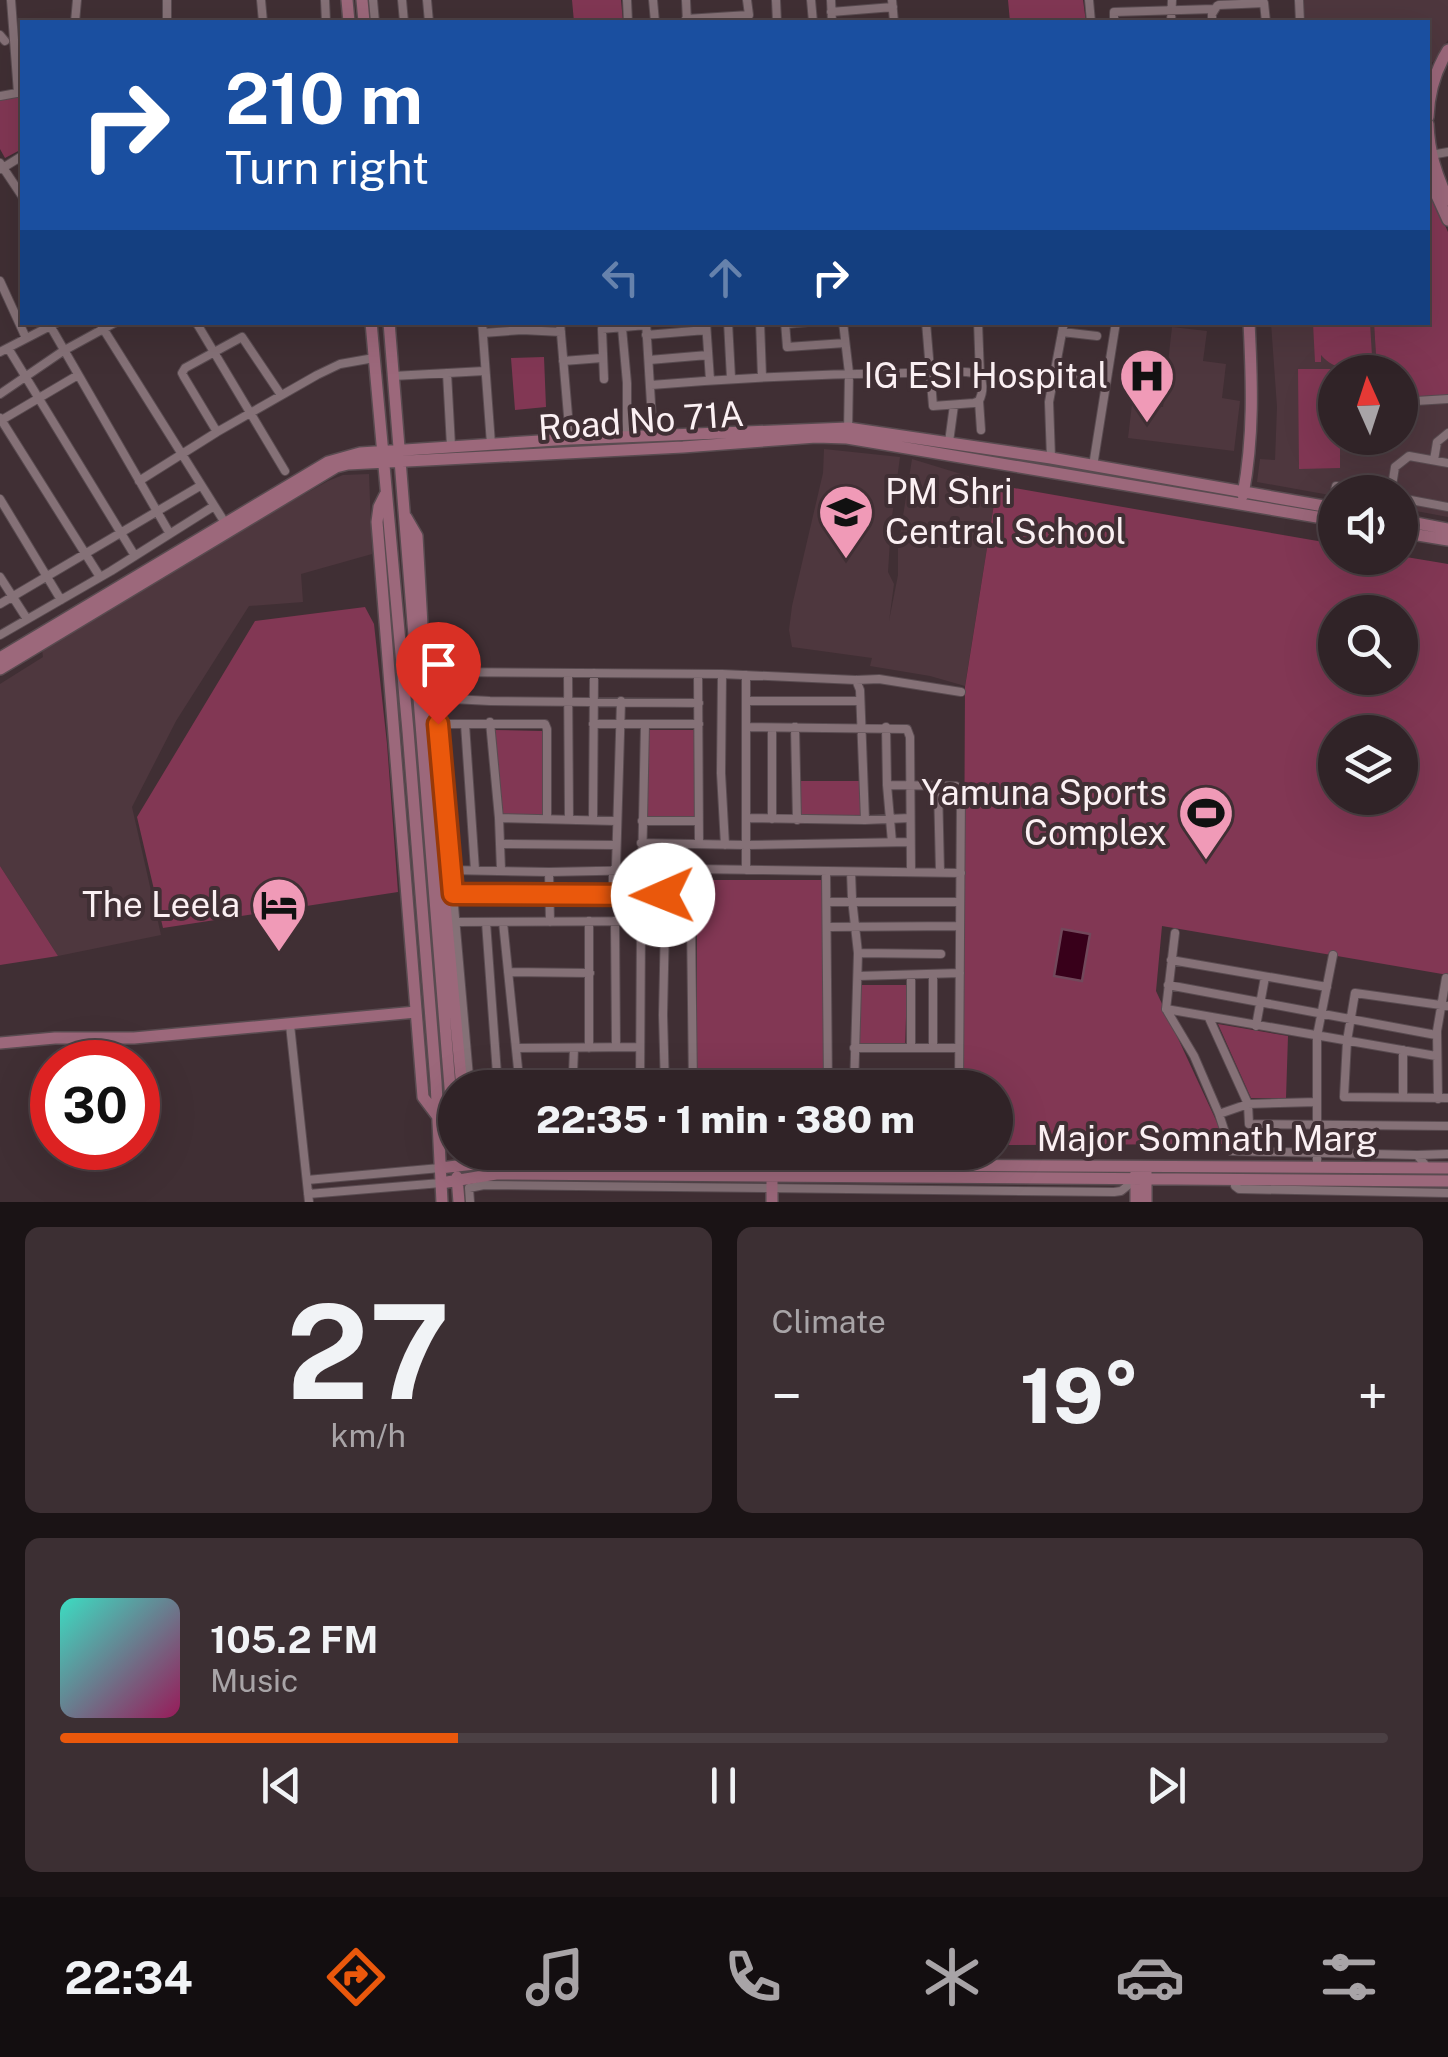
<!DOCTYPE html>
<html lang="en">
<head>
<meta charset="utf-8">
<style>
	body { margin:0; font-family:"Public Sans",sans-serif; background:#3c2f33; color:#f1f3f6; height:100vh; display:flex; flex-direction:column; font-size:38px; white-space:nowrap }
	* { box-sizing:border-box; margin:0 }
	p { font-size:32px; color:#a8a4a7 }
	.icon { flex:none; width:55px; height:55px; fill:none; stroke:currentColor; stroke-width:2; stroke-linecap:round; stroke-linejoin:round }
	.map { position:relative; height:1202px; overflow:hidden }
	.sheet { display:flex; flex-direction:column; gap:25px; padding:25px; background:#1a1315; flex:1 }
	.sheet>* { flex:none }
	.top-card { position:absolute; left:20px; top:20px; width:1410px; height:305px; border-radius:0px; box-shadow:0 10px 40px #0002,0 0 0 2px #4b4044; background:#1a4fa0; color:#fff; overflow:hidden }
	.needle { width:65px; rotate:357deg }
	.controls { position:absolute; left:1318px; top:355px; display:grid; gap:20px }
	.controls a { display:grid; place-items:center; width:100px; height:100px; border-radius:50%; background:#302327; box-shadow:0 10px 40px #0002,0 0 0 2px #4b4044; font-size:50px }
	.speed { position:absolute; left:30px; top:1040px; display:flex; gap:20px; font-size:50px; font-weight:700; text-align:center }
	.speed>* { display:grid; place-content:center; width:130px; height:130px; border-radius:50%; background:#302327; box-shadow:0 10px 40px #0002,0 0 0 2px #4b4044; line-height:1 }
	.speed .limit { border:15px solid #d22; background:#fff; color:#111 }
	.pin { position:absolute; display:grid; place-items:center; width:85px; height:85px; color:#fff; margin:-102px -42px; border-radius:50% 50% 50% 0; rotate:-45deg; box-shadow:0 0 10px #0007 }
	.pin .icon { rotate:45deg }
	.me { position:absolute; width:110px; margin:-55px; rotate:269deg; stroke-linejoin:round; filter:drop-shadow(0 0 8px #0008) }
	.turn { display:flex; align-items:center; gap:35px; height:210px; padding:0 40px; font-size:45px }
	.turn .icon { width:130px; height:130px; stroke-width:2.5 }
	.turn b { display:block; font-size:70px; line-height:85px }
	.lanes { display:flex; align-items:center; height:95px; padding:0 40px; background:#0003; justify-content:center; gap:50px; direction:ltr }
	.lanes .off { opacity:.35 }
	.big { font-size:75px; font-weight:800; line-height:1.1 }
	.sheet .tile { flex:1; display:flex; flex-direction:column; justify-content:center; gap:15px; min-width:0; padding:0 35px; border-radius:15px; background:#3c2f33 }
	.sheet .dial { align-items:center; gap:0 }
	.dial b { font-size:130px; line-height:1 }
	.song { display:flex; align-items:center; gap:30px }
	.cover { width:120px; height:120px; border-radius:15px; background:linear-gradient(135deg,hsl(170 70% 55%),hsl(330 70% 35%)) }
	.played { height:10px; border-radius:5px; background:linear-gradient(90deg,#ea580c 30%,#4b4044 30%) }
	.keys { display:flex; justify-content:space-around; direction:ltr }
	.heat { display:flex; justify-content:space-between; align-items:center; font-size:55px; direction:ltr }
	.sheet .tiles { flex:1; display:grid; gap:25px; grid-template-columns:1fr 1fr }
	.tile:last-child { grid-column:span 2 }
	.trip { position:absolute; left:438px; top:1070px; width:575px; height:100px; border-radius:50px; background:#302327; box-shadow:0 10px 40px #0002,0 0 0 2px #4b4044; font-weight:800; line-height:100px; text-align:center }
	.tabs { display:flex; height:160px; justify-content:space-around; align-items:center; background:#130e10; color:#a8a4a7 }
	.tabs .icon { width:70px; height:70px }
	.tabs .on { color:#ea580c }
	.tabs b { font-size:45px; color:#f1f3f6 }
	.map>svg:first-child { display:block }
	.built { fill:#4e373e }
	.green { fill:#823754; fill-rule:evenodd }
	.water { fill:#38001a; stroke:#72485b; stroke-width:2.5 }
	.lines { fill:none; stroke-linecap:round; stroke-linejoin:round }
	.street-casing { stroke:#594b50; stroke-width:10 }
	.secondary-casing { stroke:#594b50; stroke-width:14 }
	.street { stroke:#857177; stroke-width:8 }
	.secondary { stroke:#9c687b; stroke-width:11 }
	.route-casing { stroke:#983908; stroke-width:25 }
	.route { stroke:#ea580c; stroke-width:18 }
	.labels { text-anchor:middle; stroke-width:8; stroke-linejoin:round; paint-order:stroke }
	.poi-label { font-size:35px; fill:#fbf0f3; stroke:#402f34; text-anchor:end }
	.street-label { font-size:35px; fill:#fbf0f3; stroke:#402f34 }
</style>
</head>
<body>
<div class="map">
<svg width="1448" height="1202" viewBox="0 0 1448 1202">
	<rect width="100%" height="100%" fill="#402f34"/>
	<!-- built -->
	<path class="built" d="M1300,0H1448V40L1433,62H1428V22H1301Z
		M1271,323H1374L1377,372H1335V438H1400V397L1448,395V517L1400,508V492H1335V496L1257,482L1260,459L1275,460L1277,407Z
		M1172,327L1207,331L1203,361L1226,364L1222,398L1240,401L1234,451L1128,438L1132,404L1163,407Z
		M824,449L900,457L891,524L888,572L894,584L889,621L898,575V548L912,459L997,485L965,686L930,676L870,666L872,658L792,647L789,630L792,606L823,473Z
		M369,474L372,554L301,574L303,602L249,606L176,721L132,807L161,935L58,956L0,866V684L43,657L42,649L242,529L328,481L343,475Z"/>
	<!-- green -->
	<path class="green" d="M572,0H621L623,22H574Z
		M1008,0H1083L1086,22H1010Z
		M22,95V149L5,158L0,149V98Z
		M1428,188L1448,232V395L1400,397V372H1377L1374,323L1428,322Z
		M1313,323H1370L1373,372H1362L1361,363C1347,372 1331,367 1321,355V362H1315Z
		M544,357L546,407L515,410L511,358Z
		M1298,369H1339V372H1335V438H1340V468L1299,469Z
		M997,485L1335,544V558L1400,556L1448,564V975L1162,926L1156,991L1227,1144L995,1145V1088H963L965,687ZM1335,612H1400V678H1335ZM1335,732H1400V798H1335Z
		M365,607L374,624L387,744L398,892L163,928L137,817L255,621Z
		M494,730L542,731L546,815L502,814Z
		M648,730H698L695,821L646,818Z
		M800,781H865L864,823L799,824Z
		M0,866L58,956L0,965Z
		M697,880H823L824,1087L697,1088Z
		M859,985H907L905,1049L857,1050Z
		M1218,1024L1288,1036L1286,1098H1251Z"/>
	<!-- water -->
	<path class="water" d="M1062,929L1090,934L1082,981L1054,976Z"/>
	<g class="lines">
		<!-- street casing -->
		<g class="street-casing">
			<path id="street" d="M11,0L18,93
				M261,0L263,22
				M325,0L326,22
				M373,0L375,22
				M402,0L404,22
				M427,0L429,22
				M627,0L628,22
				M653,0L655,22
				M686,0L687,22
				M776,0L777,22
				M811,0L813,22
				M831,0L832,22
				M892,0L894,22
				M1089,0L1091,22
				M1299,0L1300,22
				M1219,5L1264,3L1266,22
				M831,12L893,7
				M686,19L749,15L747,0
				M75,22L77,0
				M167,22V0
				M1114,22V12L1214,9
				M1171,22L1172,0
				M1212,22V14L1217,6
				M0,35L5,41
				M0,96L22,92
				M1431,155L1448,152
				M0,163L22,196
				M1,169L22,156
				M0,281L26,338
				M48,322L170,534
				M99,322L227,526
				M196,322L285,471
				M482,322L491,444
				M560,322L570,439
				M646,322L653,436
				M706,322L710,380
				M728,322L731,378
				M760,322L762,377
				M785,322L787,347L845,343
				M843,322L849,373L848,433
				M978,322L980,376
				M785,324L808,322
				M622,328L627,383V437
				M1062,332L1097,336
				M483,333L522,330L561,332
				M646,335L706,330
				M8,348L135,556
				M0,352L58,322
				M649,360L708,355
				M563,361L602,358
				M1055,371L1091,378
				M447,373L451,446
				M393,376L484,371
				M604,379L602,329L646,325
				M651,385C736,378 821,374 906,373C921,373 964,369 976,374C985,378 983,393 979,401L974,403L933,406L926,322
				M0,394L63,351L116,322
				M979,401L981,430
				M1400,402L1448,399
				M0,418L100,577
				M0,421L78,375
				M217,432L184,377L182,373L185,368L242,337L281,395
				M949,442L954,405
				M1051,458L1049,402L1064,322
				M1434,460L1437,442L1448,433
				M1093,466L1116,322
				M139,481L217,432L317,375L340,364L374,358
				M1391,492L1395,467L1409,456L1448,463
				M1400,498L1448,507
				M0,499L61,600
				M1331,507L1336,486L1371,492
				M0,577L27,619
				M0,604L200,486
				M0,635L111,571L214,506
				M568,673L569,820
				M698,674L699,844
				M722,674L721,773L725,845
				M746,675V870
				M856,680L860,690L865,820
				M434,698L490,701L699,703
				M746,701H860
				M490,722L499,818L501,870
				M438,724H545L547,729V819
				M465,724L475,870
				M593,724H699
				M746,727L907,729L910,737L911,872
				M795,727L797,820
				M886,727L887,785L892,842
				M887,785L956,786L961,791L959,1088
				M938,786L940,872
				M499,818L616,821
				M746,818L865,820L910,818
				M772,819V728
				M593,820L594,673
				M642,821H698
				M641,843L746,845L910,842
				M500,844L615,845
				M693,869L691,921L693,1088
				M450,870L549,872L693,869L961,873
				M642,870L645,724
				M549,872L550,922
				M826,872L828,1088
				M851,872L852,899L858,953L854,1088
				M453,894H692
				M613,896V871L616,867L621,701
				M828,902H960
				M589,921V1048
				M615,921L616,1047
				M456,922L691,921
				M486,922L498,1088
				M503,922L520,1088
				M665,922L663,1015L665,1088
				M829,927L960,926
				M1175,933L1166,1009L1194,1056L1219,1114L1231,1151L1417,1155L1427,1167
				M858,953L941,954
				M1171,960L1327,987
				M508,972L590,973
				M858,976L960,973
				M911,976V1047
				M933,976V1047
				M1168,985L1436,1035
				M1448,1006L1355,993L1347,1041L1344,1097L1448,1098
				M1166,1009L1436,1056
				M1209,1018L1248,1104L1249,1124L1448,1126
				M290,1025L309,1202
				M1256,1026L1265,977
				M517,1048L640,1047
				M854,1048H959
				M1403,1050V1096
				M520,1074H640
				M573,1074L574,1048
				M470,1088L438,724L431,672L722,674L856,680L879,679L961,692
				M640,1088L641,922
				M1438,1099L1437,1031L1446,978
				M1219,1114L1248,1104L1317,1102
				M1417,1155L1447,1154
				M1317,1168V1036L1333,955
				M1234,1179L1235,1186L1239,1189L1448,1193
				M307,1180L440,1168
				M308,1194L441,1183
				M470,1202L469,1188L484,1185L1114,1192L1121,1191L1136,1179"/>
		</g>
		<!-- secondary casing -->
		<g class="secondary-casing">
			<path id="secondary" d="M347,0L349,22
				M362,0L364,22
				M1428,117C1429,92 1435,71 1448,50
				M1428,124C1429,152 1436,174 1448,200
				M1428,176L1448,220
				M371,322L408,731L436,1082L442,1202
				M389,322L455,1150
				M385,495L379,507L377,522L423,1097L438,1117
				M1243,495C1254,436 1252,382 1249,322
				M406,517L417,536L426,698L462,1088
				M1400,520L1448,529
				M1400,532L1448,540
				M0,658L328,462L360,453L570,439L848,428L1051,458L1335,508
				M0,669L336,467L348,464L683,447L816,437L847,438L1335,520
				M0,1043L55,1038H134L416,1012
				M440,1168L483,1163L1448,1168
				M457,1177L459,1202
				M441,1183L496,1174L1448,1181
				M772,1202V1171
				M1136,1202V1171
				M1146,1202V1171"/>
		</g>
		<!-- street -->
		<use href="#street" class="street"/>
		<!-- secondary -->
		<use href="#secondary" class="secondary"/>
	</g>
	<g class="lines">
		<!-- route casing -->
		<g class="route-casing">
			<path id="route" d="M438,724L453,894L663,895"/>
		</g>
		<!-- route -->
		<use href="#route" class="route"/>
	</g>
	<!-- icons -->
	<defs>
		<g id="hospital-pin" transform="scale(2.875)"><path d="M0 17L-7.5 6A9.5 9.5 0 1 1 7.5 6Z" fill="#f09ab7" stroke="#402f34"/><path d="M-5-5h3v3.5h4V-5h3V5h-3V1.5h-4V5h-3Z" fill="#111"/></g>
		<g id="school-pin" transform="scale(2.875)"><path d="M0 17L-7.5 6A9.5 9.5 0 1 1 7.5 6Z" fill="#f09ab7" stroke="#402f34"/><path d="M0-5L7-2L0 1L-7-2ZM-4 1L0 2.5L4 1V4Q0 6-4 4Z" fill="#111"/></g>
		<g id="stadium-pin" transform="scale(2.875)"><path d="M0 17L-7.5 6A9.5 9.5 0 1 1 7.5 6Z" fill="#f09ab7" stroke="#402f34"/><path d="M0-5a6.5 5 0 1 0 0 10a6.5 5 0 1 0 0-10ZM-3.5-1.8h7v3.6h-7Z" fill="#111"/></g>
		<g id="hotel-pin" transform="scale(2.875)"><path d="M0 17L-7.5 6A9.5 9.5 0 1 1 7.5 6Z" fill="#f09ab7" stroke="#402f34"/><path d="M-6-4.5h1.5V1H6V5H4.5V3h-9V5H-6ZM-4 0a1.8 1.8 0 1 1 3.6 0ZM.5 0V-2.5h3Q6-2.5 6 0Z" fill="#111"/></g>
	</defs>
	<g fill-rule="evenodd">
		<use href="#hospital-pin" x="1147" y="376"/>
		<use href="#school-pin" x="846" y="512"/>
		<use href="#stadium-pin" x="1206" y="813"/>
		<use href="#hotel-pin" x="279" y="905"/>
	</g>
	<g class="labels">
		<!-- poi labels -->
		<g class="poi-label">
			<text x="1108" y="388">IG ESI Hospital</text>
			<text x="885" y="504" text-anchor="start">PM Shri<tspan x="885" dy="40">Central School</tspan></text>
			<text x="1167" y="805">Yamuna Sports<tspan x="1167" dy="40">Complex</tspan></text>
			<text x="240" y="917">The Leela</text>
		</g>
		<!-- street labels -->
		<g class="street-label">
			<text transform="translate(641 421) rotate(-4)" y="12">Road No 71A</text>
			<text x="1207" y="1151">Major Somnath Marg</text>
		</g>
	</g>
</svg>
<div class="controls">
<a><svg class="needle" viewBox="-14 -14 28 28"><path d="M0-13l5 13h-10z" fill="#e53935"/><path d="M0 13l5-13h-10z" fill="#a8a4a7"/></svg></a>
<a><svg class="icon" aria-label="sound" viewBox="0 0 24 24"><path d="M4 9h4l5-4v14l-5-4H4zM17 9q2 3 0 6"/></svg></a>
<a><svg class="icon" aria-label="search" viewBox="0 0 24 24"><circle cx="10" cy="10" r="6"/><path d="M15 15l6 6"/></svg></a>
<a><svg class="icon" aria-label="layers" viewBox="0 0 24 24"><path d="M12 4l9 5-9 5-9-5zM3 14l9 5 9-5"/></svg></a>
</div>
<div class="speed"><div class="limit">30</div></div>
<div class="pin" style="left:438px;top:724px;background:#d93025"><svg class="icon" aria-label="arrive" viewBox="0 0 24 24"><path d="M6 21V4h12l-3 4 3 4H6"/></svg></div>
<svg class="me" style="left:663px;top:895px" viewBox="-20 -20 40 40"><circle r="19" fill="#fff"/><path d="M0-13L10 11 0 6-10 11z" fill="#ea580c"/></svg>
<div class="trip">22:35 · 1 min · 380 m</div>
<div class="top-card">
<div class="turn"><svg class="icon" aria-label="right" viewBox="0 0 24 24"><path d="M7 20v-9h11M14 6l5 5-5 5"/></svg><div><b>210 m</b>Turn right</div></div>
<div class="lanes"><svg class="icon off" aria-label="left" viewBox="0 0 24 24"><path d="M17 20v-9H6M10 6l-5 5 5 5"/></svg><svg class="icon off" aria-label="ahead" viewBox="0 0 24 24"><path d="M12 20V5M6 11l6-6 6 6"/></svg><svg class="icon" aria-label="right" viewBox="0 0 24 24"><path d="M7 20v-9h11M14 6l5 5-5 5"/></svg></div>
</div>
</div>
<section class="sheet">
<div class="tiles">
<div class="tile dial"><b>27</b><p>km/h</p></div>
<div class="tile"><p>Climate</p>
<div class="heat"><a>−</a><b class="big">19°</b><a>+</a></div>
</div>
<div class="tile">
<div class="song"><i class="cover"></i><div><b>105.2 FM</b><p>Music</p></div></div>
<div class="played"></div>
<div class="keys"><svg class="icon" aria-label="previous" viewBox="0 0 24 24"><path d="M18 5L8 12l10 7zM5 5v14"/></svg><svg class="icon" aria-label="pause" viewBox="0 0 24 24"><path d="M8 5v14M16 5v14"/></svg><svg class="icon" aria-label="next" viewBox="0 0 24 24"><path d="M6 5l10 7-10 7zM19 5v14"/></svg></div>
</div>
</div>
</section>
<nav class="tabs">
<b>22:34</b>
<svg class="icon on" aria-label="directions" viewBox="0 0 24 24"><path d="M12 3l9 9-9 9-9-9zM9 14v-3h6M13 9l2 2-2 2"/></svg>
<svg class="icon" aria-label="music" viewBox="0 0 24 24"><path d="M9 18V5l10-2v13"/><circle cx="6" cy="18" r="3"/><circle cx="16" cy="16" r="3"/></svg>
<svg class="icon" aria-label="phone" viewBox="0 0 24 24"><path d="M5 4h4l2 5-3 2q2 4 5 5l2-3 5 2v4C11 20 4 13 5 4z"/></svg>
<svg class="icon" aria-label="climate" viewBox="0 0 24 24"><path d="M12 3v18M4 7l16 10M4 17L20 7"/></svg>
<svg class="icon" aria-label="car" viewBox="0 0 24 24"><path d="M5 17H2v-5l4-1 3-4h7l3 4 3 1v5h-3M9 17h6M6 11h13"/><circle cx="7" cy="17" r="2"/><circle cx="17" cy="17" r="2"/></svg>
<svg class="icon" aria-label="filters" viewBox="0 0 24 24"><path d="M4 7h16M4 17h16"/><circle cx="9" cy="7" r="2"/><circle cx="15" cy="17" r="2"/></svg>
</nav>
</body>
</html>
